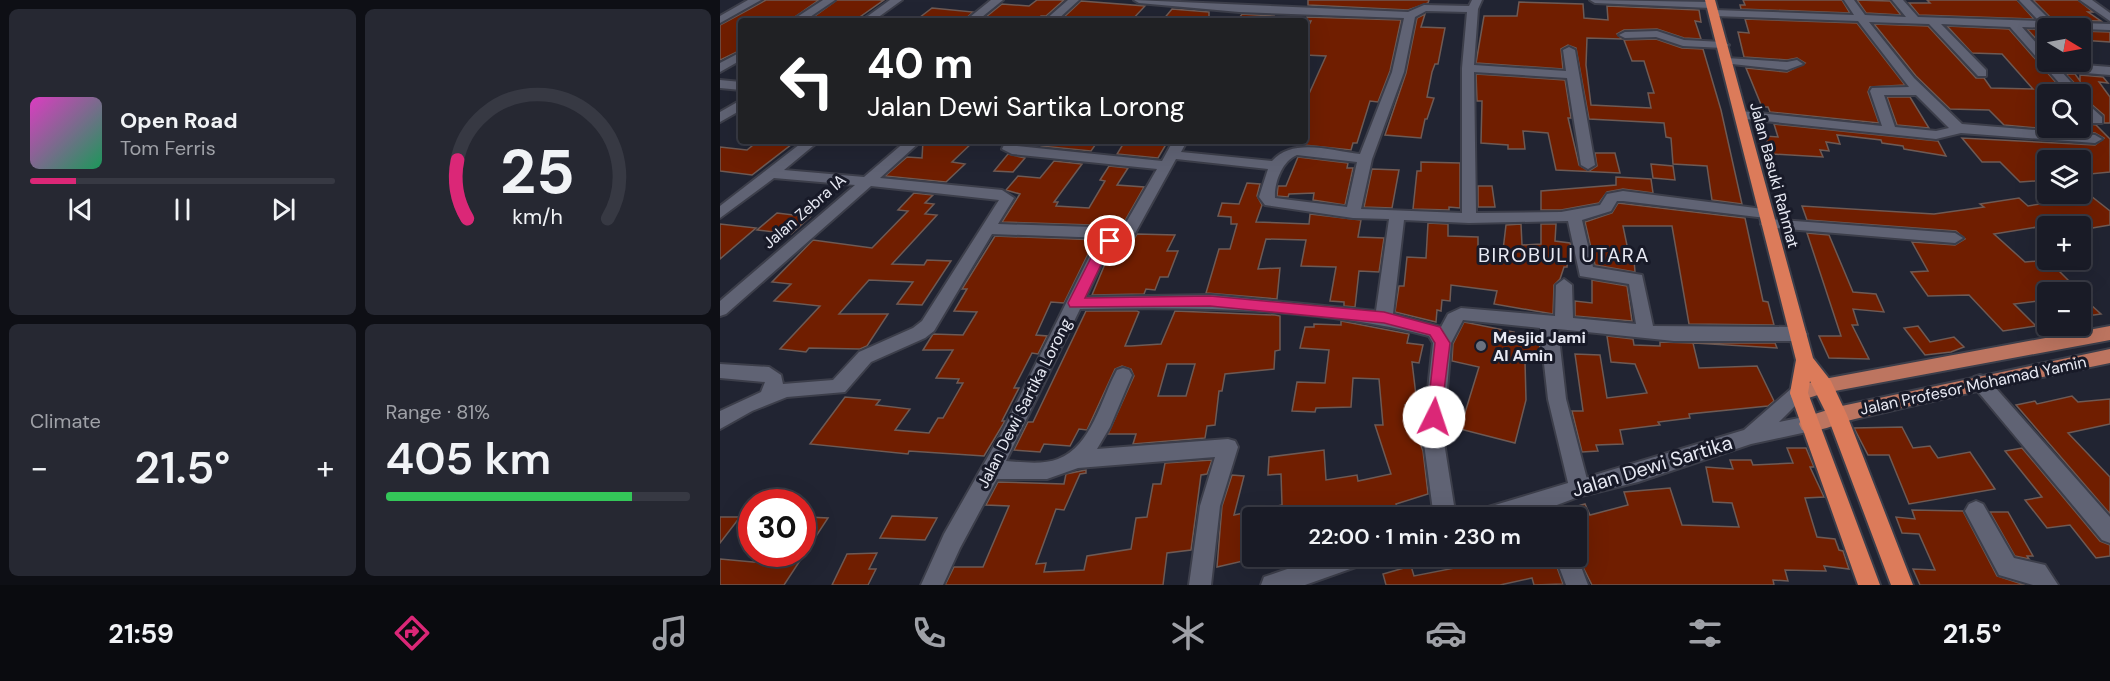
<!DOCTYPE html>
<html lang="en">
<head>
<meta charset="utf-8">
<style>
	body { margin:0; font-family:"DM Sans",sans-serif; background:#262832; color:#f1f3f6; height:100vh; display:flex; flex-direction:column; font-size:22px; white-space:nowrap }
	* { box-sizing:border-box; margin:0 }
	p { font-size:20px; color:#9fa1a7 }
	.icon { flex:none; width:33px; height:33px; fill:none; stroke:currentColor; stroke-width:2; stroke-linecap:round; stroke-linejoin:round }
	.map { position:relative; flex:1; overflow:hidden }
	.sheet { display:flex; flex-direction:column; gap:9px; padding:9px; background:#0e0f15; width:720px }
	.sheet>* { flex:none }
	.top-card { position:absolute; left:18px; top:18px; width:570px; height:126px; border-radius:6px; box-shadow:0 6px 24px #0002,0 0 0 2px #373943; background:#202124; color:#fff; overflow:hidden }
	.needle { width:39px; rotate:100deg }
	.fabs { position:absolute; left:1317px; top:18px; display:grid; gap:12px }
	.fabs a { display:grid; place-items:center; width:54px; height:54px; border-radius:6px; background:#191b26; box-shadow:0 6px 24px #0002,0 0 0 2px #373943; font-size:30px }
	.speed { position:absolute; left:18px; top:489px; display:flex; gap:12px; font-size:30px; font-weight:700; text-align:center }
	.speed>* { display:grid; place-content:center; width:78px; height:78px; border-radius:50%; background:#191b26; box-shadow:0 6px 24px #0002,0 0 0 2px #373943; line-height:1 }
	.speed .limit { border:9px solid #d22; background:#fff; color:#111 }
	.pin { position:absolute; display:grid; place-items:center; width:51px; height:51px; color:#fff; margin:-26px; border:3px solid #fff; border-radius:50%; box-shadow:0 2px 6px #0007 }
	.me { position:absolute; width:66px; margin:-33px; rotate:4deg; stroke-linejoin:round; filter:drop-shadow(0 0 4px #0008) }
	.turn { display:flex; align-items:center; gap:21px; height:126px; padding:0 30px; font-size:27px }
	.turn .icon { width:78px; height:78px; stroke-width:2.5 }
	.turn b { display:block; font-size:42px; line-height:51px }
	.big { font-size:45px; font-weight:600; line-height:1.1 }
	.sheet .tile { flex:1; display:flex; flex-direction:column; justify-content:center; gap:9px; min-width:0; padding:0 21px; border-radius:9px; background:#262832 }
	.sheet .dial { align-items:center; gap:0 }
	.dial svg { height:156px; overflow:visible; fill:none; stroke:#373943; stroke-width:7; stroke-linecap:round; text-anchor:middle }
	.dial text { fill:#f1f3f6; stroke:none }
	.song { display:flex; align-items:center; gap:18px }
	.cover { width:72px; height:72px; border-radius:9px; background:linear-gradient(135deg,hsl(310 70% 55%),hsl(150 70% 35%)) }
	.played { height:6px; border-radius:3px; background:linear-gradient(90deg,#db2777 15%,#373943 15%) }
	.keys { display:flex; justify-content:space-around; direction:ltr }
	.heat { display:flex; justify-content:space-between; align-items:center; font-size:33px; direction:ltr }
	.charge { height:9px; border-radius:4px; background:linear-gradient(90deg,#34c759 81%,#373943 0) }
	.sheet .tiles { flex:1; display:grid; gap:9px; grid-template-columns:repeat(2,1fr) }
	.trip { position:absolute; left:522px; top:507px; width:345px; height:60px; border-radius:6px; background:#191b26; box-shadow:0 6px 24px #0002,0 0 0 2px #373943; font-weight:600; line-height:60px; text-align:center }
	.menu { display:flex; height:96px; justify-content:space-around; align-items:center; background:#0a0b0f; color:#9fa1a7 }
	.menu .icon { width:42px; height:42px }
	.menu .current { color:#db2777 }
	.menu b { font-size:27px; color:#f1f3f6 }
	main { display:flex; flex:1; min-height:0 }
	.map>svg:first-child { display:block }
	.building { fill:#701e00; stroke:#6e5a54; stroke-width:1.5; fill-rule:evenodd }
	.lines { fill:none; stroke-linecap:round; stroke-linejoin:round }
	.minor-casing { stroke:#3c3e4a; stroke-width:4 }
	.secondary-casing { stroke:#3c3e4a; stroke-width:4 }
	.primary-casing { stroke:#3c3e4a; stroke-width:4 }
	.trunk-casing { stroke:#3c3e4a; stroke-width:4 }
	.minor { fill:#606374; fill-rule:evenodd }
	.secondary { fill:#606374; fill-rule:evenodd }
	.primary { fill:#bd7560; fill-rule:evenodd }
	.trunk { fill:#dc7b5a; fill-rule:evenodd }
	.route { fill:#db2777; stroke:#8e194d; stroke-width:1.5 }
	.worship-dot { fill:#6b7280; stroke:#181a28; stroke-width:2 }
	.labels { text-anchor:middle; stroke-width:6; stroke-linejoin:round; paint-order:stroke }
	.street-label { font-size:16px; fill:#e8eaf4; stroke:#181a28 }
	.poi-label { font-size:16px; font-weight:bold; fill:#e8eaf4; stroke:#181a28; text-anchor:start }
	.quarter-label { font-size:20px; letter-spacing:1.5px; fill:#e8eaf4; stroke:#181a28 }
	.near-street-label { font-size:20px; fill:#e8eaf4; stroke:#181a28 }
</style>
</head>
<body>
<main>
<section class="sheet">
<div class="tiles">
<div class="tile">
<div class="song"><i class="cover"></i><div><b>Open Road</b><p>Tom Ferris</p></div></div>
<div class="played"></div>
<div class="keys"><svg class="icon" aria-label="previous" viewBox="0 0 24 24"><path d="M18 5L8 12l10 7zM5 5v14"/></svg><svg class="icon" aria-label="pause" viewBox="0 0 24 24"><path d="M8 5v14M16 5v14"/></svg><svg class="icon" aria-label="next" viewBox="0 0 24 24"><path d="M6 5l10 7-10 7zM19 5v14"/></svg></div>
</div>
<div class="tile dial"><svg viewBox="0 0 100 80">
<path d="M14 69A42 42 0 1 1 86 69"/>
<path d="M14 69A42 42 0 0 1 9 39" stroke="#db2777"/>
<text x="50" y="56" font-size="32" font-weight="700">25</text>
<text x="50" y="72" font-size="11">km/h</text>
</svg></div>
<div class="tile"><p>Climate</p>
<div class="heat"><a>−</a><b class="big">21.5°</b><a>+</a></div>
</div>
<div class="tile"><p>Range · 81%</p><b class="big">405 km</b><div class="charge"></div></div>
</div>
</section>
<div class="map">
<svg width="1390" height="585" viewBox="0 0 1390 585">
	<rect width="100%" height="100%" fill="#212432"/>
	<!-- building -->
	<path class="building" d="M46,0H99L69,21H21V50L0,60V25Z
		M117,0H164L134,21H88Z
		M317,0H344L326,16H321L315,21H261L282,4L309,6Z
		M588,0H709L708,3L688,10L588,5Z
		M1023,0H1122L1130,13L1021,9L1020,5H1025Z
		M1137,0L1170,1L1181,15L1146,13Z
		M1207,0H1297L1314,19L1199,15L1189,3H1210Z
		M1313,0H1358L1373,12H1368L1381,21L1333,20Z
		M361,1L425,6L411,21L343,18Z
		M799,2L863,4L864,18L888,20L887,6L979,10L981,22L975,21L981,39L964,38L937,29L904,30L897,34L902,39L867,38L866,65L871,105L931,108L928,93H934L924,61H912L904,40L936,39L962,48L983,49L1001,110L1022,204L992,200L987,166L953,164L951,138L946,137L944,123L869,119L856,48L848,45L841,49L843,69L756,63L764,16H797Z
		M212,8L253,12L243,21H195Z
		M452,9L489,12V21H442Z
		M522,14L554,16L551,21H517Z
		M705,14L701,27L725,28L718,64H715L712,72L707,97L714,98L707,119H705L701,138L665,135L686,73L697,18Z
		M587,17L681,20L670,71L658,102L650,101L637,143H633L631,150L584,145L585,96H588L606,56L585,55V33L591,21H587Z
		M1025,19L1137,23L1185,85L1150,87L1148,92L1159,123L1050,112L1048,107H1042L1026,68L1067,72L1085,63L1077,58L1067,60L1024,57L1018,32L1029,33Z
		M1154,24L1208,26L1256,78H1264L1271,88L1313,89L1282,54L1252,53L1227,26L1289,29L1346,94H1328V128H1360V113L1370,124L1376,125L1390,139V172L1360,175V160L1353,157L1328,156V180L1300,182L1280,162H1262L1242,138L1375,145L1384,138L1375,133L1284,125L1269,110L1230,109L1196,76Z
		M1307,29L1328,30V52Z
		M1360,31L1390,32V42L1360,40Z
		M756,74L845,80L851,118H848L859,165L869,171L877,166L875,153H895L900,173L836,170L828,133L803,131L805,149H788V145L761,143L762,101H757Z
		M1346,74H1355L1360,81V75L1383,77L1388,83L1379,82L1390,97V123H1384V115L1362,96L1361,90Z
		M1167,97H1190L1209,128L1177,125Z
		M1054,124L1218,141L1226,156L1184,149L1183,146L1162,143L1161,140L1117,135L1120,144L1106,142L1109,151L1100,150L1103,157L1052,154L1045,136L1058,137Z
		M38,141H76L32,175L0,171V147L27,150Z
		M203,141H254L232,162L245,164L226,182L165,176L187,157L202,158Z
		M321,141H378L371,151L321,146Z
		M405,141H448L438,158L397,154Z
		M288,154L305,158L293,172L274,171Z
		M578,157L628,163L627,168H633L625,205L593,200L594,193L569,194L568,197L557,196L558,186H566Z
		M334,161L362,164L334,202H338L336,206L369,208L385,181L380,180L389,166L408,168L397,185L424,187L402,226L282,222L300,194L286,190L298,176L320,178Z
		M701,162L740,163V208L729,207V210L693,209L697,171H701Z
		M931,164L953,166L955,180L933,178Z
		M652,169L679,170L672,208L644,207Z
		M896,177L931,179L933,193L903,189L887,192L879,203L841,210H821V191L896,185Z
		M527,183L540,184L537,196L542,205L536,222L589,224L590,214L641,220L638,237L664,238L659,272L639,271L635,307L624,306V302L610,301L616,267L581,266L586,240L546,239L538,269L560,268L557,299L486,293L499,249H510L517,224H511V217L498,216L502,203L519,204Z
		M758,186H772L775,207H758Z
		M194,193L213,195L205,203L214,204L205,214L217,215L172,264L204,265L207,260L231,261L202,305L177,304L193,282L149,280L119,314H168L147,346L140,349L89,348L86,352L60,349L100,306L54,301L71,284L52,282L93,240L152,248L188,211L178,210Z
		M1371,196L1390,211V225L1360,230V226H1339L1336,224L1274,234L1305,262L1328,260L1360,292H1319L1326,300L1294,304L1316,326L1283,331L1249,295L1208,296L1191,272L1208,271L1192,242L1235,245L1245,239L1236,231L1087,220L1082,206L1214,214L1264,207L1260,204L1299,198L1308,206Z
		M898,203L1025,218L1043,301L1048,302L1054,325L969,324L952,226H903L910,260H914L915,272L875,265L865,222L892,213Z
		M57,213L90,217L71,234L37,230Z
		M708,223L728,224V236L758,237V247L783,250L786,225L801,224L802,245L821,244V224H836L835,241L850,243L853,255L848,254L847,267H844L840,279L834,285L833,314L774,304L777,291L731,285L730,301L722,300L721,311L717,310L716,322L675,312L679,286H684L687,257L706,258Z
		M0,224L36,228L0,259Z
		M1087,233L1109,235L1133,292L1156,294L1164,312L1133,309L1138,325H1132L1149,359L1109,358L1099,336H1121Z
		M417,234L455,235L447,251H458L448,277H440L435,290L426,289L424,294L372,295L390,252L414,239Z
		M275,236L380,240L372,246L344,303L331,302L316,335L327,336L318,354L312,353L294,388H299L282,421H285L264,456L189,451L188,454L90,444L125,397L160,400L156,405L190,409L175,430L209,433L218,418H223L243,383H237L239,379L216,378L233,350H203L213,334L243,335L257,312L234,311L247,289H242Z
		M872,280L907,286L912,321L855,316V301L872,303Z
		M1360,295L1381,314L1360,317Z
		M366,311H417L419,312L405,346H411L441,344L455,311L555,315L560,316V350L555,351L554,369L505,374L502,391H499L495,425L487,426L485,438L413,444L416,434H388L414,376L411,369L402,366L395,369L367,430L359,429L350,446L324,444L320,452L294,450L308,422H313ZM447,364H475L466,396H438Z
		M621,321L689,334L687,343L703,345L699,363L692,362L697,404L685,405L703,451L708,494L676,504L679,513L660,518H612V514L589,518H532V559L497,567L502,506L512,475L524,476L514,515L562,505L561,474L548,475L549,457L604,450L606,480L637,475L638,481L671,474L655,425H663L659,379L633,378L631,407L596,408L595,412L572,411L577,382L605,383L609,350L580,348L585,327H594V324L621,325Z
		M744,322L794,332L792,338H819L821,361H805L806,400L795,443L740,429L759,367L732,361L733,344Z
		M1198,326L1210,342L1234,337L1244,347L1231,352L1205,355L1184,328Z
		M887,336L913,339L914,345L940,346V342L973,343L979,368L1037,366L1054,401L1048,406L969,414L970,418L938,422L940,425L900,430L903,444L876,445L878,451L862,452L852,411H863L855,354L880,355L887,398L927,393L915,364L891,362Z
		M974,343H1055L1057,348Z
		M1352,396L1358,402L1390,399V424L1348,433L1390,477V514L1296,405L1315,401L1317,404Z
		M1182,427L1193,448L1210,446L1218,458L1250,452L1275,489L1189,504L1169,455H1148L1134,428Z
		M1067,448H1086L1094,467H1090L1104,497L1085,498L1097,537L1115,539L1119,550L1123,551L1129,569L1104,566L1106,571L1065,570L1068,581L1053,580L1054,585H872L856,553V518H842L840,511L865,504L870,515L908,505L904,492L950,488L962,525L1019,527L1012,503L993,502L986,467L1013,469L1010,460H1031L1033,465L1073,463Z
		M1302,448L1380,541L1390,545V556L1376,558L1350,525L1327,528L1305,500L1322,497L1285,451Z
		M492,460L487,474L481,475L471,550L447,553L443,585H225L234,567H263L289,506L266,505L278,482L344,484L346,474L366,470V473L360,474L344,510L336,509L316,564L326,563L324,572L364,570L367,556L411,549L416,518L427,517L433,484H441L445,463Z
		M1192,510L1243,511L1277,576L1305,585H1200L1193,569L1215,570L1199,534L1182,533L1176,517L1195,519Z
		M1270,512H1288L1313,556H1307L1309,559L1295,556Z
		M172,516L217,518L205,540L160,538Z
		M0,517H20L0,543Z
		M88,517L108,518L64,585H0V559L56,564L63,554H82V525Z
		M157,553L149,569H156L148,585H112L127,554Z
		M745,556H833L843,584L814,585L812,578L780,585H666L663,574L691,566L694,576L740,567L737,558Z"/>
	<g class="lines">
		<!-- minor casing -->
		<g class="minor-casing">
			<path id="minor" d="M28,0H41L0,23V16Z
				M103,0H115L84,21H71Z
				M170,0H182L153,21H141Z
				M271,0H283L257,21H245Z
				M348,0H359L336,21H324Z
				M414,0L688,12L704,5L749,6L752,0H762L758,9L754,65L846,71L843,50L849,47L855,50L875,165L868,169L861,165L847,78L754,72L756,213L841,212L880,205L887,194L903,191L1051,210L1053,213L1046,218L903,201H897L891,211L862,220L873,267L922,275L933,326L1078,327L1084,329L1087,334L1084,339L1078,341H954L838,329L846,399L869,487L866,494L859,496L852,494L849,487L828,399L820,328L743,320L731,343L723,436L736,518H714L703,436L713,343L709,336C596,307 476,307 360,309L286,461C302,462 323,465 338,459C372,446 381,399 397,370L403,368L409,370L412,375L390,427L377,449L508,439L515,441L518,447L500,506L491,585H469L480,506L495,457L358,468L327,479H277L240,548L223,585H201L224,534L282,432L374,247L387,238L272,234L214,331L205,338L151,362L125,392L67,397L32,411L0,429V411L41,392L45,382L0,378V364L49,367L61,375L63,384L113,380L139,352L193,328L202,321L279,200L151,186L6,314L0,316V301L135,185L54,178L0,218V206L84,141H99L64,170L144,177L186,141H201L160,178L282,190L294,198L278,224L403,228L437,169L292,154L282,149L286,141H300L297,146L442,161L453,141H467L461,152L552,161C573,137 612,151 640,154L672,72L684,18L519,12L419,3ZM706,11L747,12L742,68V213L641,209L652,159L684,72L695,17ZM577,155L637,162L627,207L555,198C554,183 562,161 577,155ZM456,159L548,169L539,197L545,205L633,218L669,219L656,311L491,295L366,297L388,250L413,237ZM684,220L749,223L848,221L860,276L909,284L916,324L853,318L852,285L844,279L836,285L835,316L741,308L728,314L721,327L673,314Z
				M870,0L991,2L996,5L991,8L875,3Z
				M1124,0H1134L1145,15L1186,17L1172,0H1183L1198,17L1319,21L1299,0H1310L1332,22L1390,24V30L1302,27L1328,56V62L1390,67V75L1341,71L1359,91L1361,94L1360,95L1349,94L1290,27L1221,24L1266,70V76H1258L1209,24L1149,22L1194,78L1242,124L1375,135L1382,139L1375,143L1241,133L1216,139L1016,118L1015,115L1021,111L1162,126L1150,91L1152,88L1189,87L1138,21L994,16L989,13L994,10L1134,15ZM1164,95H1196L1229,128L1216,131L1175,127Z
				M1360,0H1372L1390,13V21Z
				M937,31L964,40L1003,42L1009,45L1003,48L963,46L936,37L905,38L899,35L905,32Z
				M21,52V60L0,72V63Z
				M1007,58L1067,62L1077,60L1083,64L1067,70L1003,63V59Z
				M0,80L21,82V90L0,88Z
				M1360,97L1382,117V123H1372L1360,109Z
				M21,100V110L0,122V112Z
				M1049,219L1235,233L1243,238L1235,243L1044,227L1041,224Z
				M1260,375L1266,377L1390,517V543L1382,540L1254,387L1251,382L1254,377Z
				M824,492L831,495L840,518H819L814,502L817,495Z
				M1256,501L1263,504L1294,558L1325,565L1338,585H1313L1279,575L1245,511L1249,504Z
				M856,555L857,556L868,585H846L835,556Z"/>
		</g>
		<!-- secondary casing -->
		<g class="secondary-casing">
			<path id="secondary" d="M1079,385L1086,388L1088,393L1059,422L1089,416L1096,418L1099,424L1096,430L1031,444L918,482L861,496L802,518H755L758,511L765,508L1024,430L1072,388Z
				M605,556H650L647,563L585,585H541L544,577Z"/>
		</g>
		<!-- primary casing -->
		<g class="primary-casing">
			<path id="primary" d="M1390,326V340L1104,393L1079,401L1072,398L1070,393L1072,388L1104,379Z
				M1390,349V363C1305,380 1220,399 1135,419C1120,422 1096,435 1082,430L1079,424L1082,418L1117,407Z"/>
		</g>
		<!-- trunk casing -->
		<g class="trunk-casing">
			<path id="trunk" d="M985,0H995L1093,358L1111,381L1127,415L1193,585H1171L1107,415L1090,381L1088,393L1160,585H1138L1070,393L1076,360Z"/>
		</g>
		<!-- minor -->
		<use href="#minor" class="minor"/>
		<!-- secondary -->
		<use href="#secondary" class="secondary"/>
		<!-- primary -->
		<use href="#primary" class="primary"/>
		<!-- trunk -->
		<use href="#trunk" class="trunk"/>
	</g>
	<!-- route -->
	<path class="route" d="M390,237L397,241L388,250L365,298L490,296L664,312L720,327L730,343L720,422L714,423L707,417L715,343L710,335L664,323L490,306L350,307L348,303L378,244Z"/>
	<!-- markers -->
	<circle class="worship-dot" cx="761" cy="346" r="6"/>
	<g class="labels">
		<!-- street labels -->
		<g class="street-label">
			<text transform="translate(1055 175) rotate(75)" y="6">Jalan Basuki Rahmat</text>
			<text transform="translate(84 211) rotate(-41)" y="6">Jalan Zebra IA</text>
			<text transform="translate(1253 385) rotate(-12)" y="6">Jalan Profesor Mohamad Yamin</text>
			<text transform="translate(304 403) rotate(-63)" y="6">Jalan Dewi Sartika Lorong</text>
		</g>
		<!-- poi labels -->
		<g class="poi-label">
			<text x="773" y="343">Mesjid Jami<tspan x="773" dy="18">Al Amin</tspan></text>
		</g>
		<!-- quarter labels -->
		<g class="quarter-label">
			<text x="844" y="262">BIROBULI UTARA</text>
		</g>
		<!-- near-street labels -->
		<g class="near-street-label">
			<text transform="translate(932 466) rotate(-17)" y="7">Jalan Dewi Sartika</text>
		</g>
	</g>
</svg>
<div class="fabs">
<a><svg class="needle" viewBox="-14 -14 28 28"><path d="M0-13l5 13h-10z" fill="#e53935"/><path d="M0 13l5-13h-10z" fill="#9fa1a7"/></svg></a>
<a><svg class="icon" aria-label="search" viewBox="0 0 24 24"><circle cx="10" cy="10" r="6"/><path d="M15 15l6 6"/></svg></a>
<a><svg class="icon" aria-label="layers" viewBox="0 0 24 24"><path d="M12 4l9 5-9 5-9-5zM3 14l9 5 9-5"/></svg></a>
<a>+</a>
<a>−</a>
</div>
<div class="speed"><div class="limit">30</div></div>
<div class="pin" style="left:390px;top:241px;background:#d93025"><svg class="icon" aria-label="arrive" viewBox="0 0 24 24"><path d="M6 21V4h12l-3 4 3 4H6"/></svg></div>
<svg class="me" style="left:714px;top:417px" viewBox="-20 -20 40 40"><circle r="19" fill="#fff"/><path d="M0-13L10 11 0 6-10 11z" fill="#db2777"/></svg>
<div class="trip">22:00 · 1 min · 230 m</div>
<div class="top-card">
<div class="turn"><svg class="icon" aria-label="left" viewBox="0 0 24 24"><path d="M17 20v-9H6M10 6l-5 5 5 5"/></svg><div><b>40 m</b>Jalan Dewi Sartika Lorong</div></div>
</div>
</div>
</main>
<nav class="menu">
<b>21:59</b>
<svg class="icon current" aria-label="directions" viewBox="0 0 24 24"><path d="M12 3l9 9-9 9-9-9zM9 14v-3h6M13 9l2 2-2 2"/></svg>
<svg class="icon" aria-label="music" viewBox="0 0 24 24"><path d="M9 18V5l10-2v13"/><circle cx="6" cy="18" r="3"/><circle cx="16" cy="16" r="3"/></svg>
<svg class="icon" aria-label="phone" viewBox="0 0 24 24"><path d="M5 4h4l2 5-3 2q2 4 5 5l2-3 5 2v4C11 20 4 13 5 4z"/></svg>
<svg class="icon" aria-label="climate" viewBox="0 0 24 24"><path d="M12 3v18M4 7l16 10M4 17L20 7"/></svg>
<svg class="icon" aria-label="car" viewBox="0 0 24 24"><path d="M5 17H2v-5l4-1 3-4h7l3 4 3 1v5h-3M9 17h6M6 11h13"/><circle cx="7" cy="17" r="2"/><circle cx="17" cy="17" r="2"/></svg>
<svg class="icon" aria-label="filters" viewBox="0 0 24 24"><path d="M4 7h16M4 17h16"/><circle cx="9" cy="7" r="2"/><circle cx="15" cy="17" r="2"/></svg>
<b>21.5°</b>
</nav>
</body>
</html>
